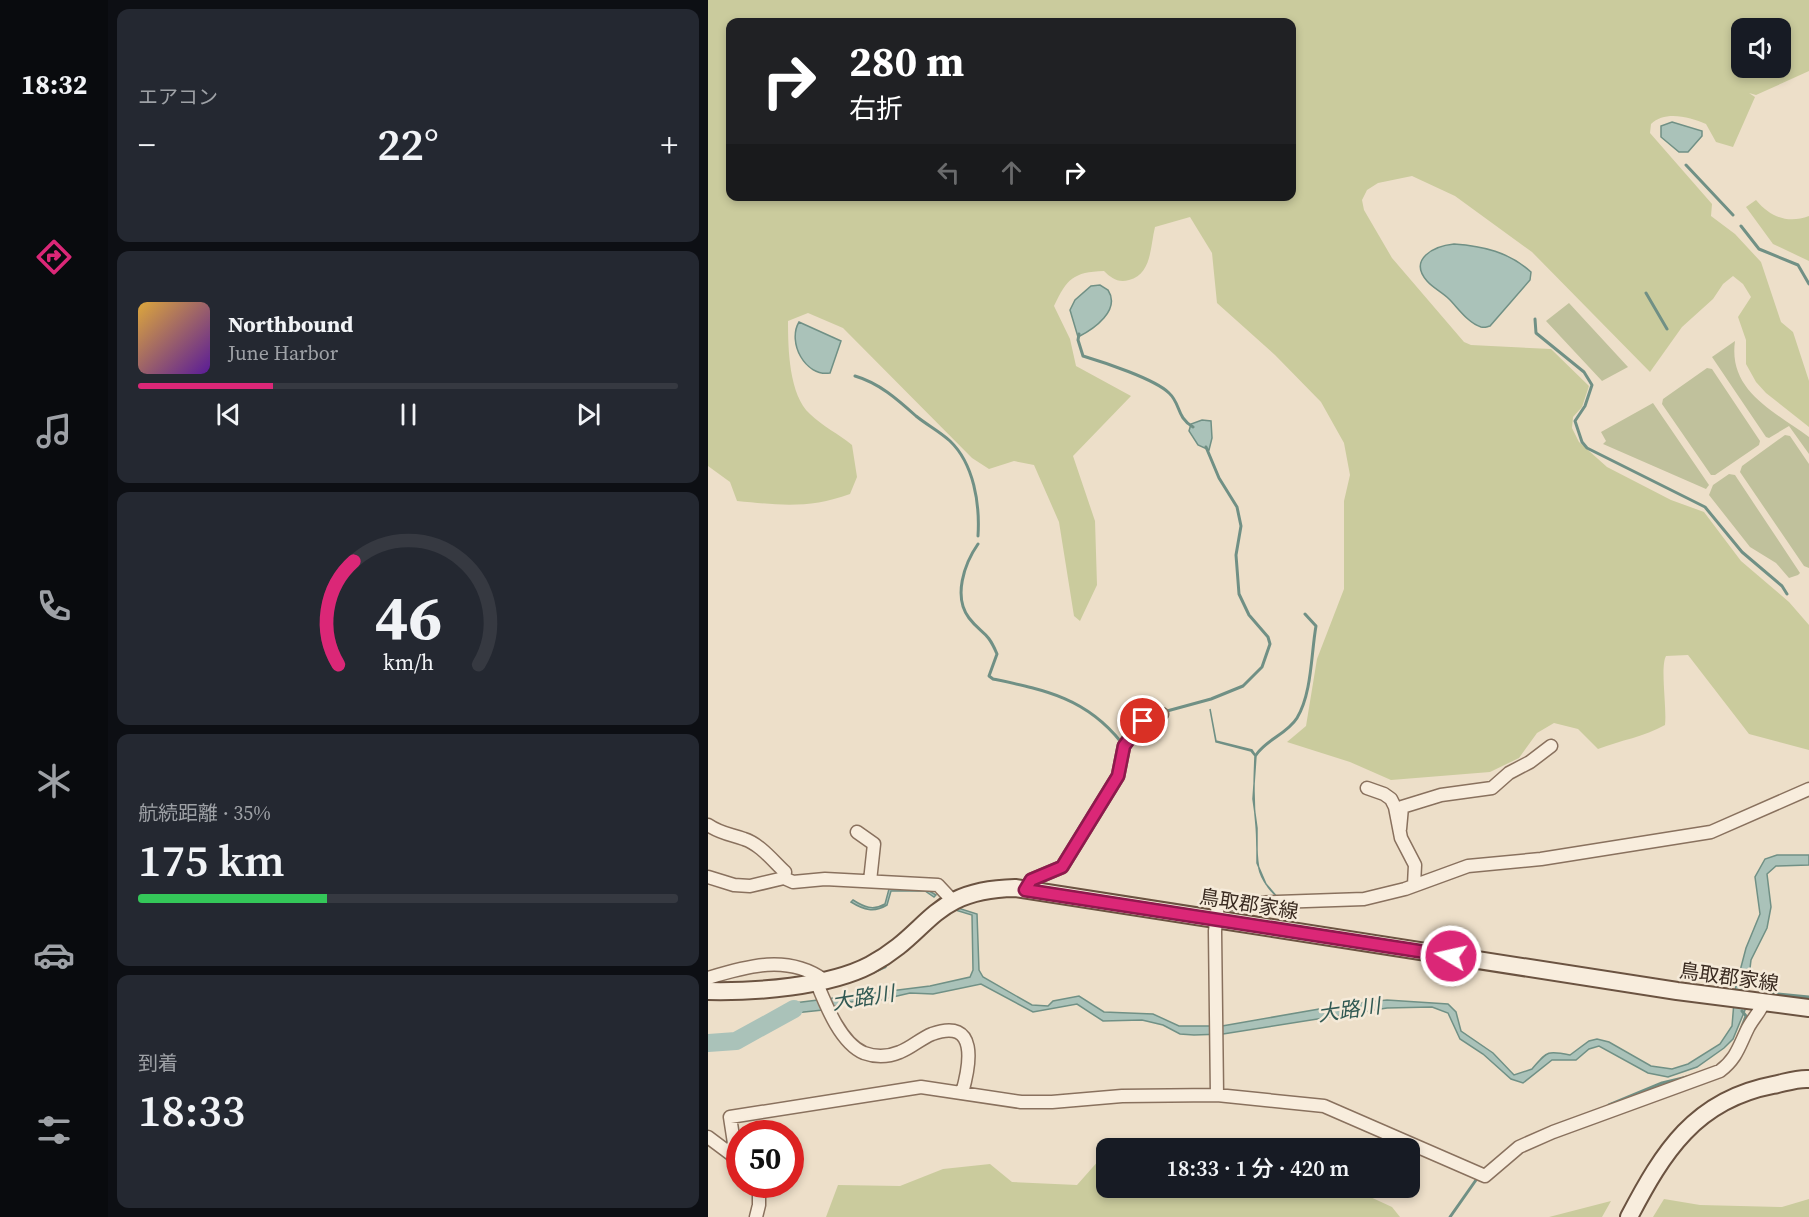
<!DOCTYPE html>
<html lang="ja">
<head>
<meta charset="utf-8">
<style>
	body { margin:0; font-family:"Source Serif 4","Noto Sans JP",serif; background:#242831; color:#f1f3f6; height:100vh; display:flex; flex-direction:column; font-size:22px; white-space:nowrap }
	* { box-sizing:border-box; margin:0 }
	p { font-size:20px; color:#9ea1a6 }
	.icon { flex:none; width:33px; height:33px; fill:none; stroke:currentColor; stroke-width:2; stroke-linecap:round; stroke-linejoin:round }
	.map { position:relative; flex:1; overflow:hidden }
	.side { display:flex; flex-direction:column; gap:9px; padding:9px; background:#0d0f14; width:600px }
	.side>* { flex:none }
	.top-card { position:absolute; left:18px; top:18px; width:570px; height:183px; border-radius:12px; box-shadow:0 3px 9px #0003; background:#202124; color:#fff; overflow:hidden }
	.tools { position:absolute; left:1023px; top:18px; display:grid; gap:12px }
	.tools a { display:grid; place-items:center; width:60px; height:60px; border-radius:12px; background:#171b24; box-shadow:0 3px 9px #0003; font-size:30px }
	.speed { position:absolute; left:18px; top:1120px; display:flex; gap:12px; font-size:30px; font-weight:700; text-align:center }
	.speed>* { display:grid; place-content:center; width:78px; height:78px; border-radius:50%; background:#171b24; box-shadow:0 3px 9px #0003; line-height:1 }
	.speed .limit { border:9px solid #d22; background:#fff; color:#111 }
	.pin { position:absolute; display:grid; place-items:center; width:51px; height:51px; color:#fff; margin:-26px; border:3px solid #fff; border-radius:50%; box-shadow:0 2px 6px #0007 }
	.me { position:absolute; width:66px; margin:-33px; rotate:279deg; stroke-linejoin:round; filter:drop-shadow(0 0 4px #0008) }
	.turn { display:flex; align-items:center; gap:21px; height:126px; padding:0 24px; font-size:27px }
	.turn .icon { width:78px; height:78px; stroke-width:2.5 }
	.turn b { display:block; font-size:42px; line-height:51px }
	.lanes { display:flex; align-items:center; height:57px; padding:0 24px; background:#0003; justify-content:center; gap:30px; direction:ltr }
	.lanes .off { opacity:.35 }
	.big { font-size:45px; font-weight:600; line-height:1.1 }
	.side .tile { flex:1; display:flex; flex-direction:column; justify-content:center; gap:9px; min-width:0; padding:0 21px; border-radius:12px; background:#242831 }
	.side .dial { align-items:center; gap:0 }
	.dial svg { height:156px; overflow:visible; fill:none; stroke:#363941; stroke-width:7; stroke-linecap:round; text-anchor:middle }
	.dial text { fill:#f1f3f6; stroke:none }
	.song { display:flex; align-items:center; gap:18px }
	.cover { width:72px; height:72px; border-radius:9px; background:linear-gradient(135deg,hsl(40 70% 55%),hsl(270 70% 35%)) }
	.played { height:6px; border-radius:3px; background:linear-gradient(90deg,#db2777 25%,#363941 25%) }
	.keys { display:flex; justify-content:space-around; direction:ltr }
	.heat { display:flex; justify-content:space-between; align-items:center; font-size:33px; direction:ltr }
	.charge { height:9px; border-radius:4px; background:linear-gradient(90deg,#34c759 35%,#363941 0) }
	.trip { position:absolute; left:388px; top:1138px; width:324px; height:60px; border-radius:12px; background:#171b24; box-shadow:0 3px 9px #0003; font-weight:600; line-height:60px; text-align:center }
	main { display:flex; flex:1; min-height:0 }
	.dock { display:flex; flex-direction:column; width:108px; justify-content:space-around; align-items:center; background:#090b0e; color:#9ea1a6 }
	.dock .icon { width:42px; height:42px }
	.dock .on { color:#db2777 }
	.dock b { font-size:27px; color:#f1f3f6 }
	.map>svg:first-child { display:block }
	.green { fill:#cacb9d; fill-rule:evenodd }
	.cemetery { fill:#c0c19c }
	.water { fill:#aac2b9; stroke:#709085; stroke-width:1.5 }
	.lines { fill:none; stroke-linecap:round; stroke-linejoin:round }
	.stream { stroke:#709085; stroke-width:3 }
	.river { stroke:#aac2b9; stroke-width:18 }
	.street-casing { stroke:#89715e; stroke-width:15 }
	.secondary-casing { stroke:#6b5341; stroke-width:20 }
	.street { stroke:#f8eddd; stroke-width:12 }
	.secondary { stroke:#f8eddd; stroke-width:16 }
	.route-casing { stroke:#8e194d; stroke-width:15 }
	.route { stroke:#db2777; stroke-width:10 }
	.labels { text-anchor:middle; stroke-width:5; stroke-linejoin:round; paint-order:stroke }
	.street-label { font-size:20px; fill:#3a2b21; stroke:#f5ead9 }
	.water-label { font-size:21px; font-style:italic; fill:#315953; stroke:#f5ead9 }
</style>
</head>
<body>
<main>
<nav class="dock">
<b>18:32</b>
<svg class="icon on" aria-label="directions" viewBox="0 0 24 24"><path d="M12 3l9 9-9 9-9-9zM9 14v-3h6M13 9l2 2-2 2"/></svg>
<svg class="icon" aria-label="music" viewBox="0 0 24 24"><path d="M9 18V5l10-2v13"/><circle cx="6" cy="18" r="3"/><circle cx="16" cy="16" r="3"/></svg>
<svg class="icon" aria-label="phone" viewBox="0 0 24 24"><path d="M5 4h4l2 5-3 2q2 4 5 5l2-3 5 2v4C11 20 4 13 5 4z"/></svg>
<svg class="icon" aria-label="climate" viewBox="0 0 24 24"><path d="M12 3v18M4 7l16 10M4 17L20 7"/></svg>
<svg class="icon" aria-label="car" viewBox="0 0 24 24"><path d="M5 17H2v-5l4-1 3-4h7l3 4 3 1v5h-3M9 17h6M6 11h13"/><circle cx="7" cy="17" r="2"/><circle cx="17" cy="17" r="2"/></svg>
<svg class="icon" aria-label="filters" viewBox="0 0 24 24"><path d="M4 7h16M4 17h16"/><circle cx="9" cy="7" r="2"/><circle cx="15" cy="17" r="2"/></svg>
</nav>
<section class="side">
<div class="tile"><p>エアコン</p>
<div class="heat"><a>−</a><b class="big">22°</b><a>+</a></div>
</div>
<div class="tile">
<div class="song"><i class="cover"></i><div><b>Northbound</b><p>June Harbor</p></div></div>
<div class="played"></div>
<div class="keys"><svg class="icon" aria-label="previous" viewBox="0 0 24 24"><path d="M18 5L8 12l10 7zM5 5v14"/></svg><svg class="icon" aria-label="pause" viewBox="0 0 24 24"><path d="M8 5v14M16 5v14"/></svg><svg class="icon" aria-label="next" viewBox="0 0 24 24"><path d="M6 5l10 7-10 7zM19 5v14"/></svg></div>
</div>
<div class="tile dial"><svg viewBox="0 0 100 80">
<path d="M14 69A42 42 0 1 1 86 69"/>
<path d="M14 69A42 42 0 0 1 22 16" stroke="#db2777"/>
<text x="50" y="56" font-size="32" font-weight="700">46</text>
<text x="50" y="72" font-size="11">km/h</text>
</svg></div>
<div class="tile"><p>航続距離 · 35%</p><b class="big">175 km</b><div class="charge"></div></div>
<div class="tile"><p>到着</p><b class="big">18:33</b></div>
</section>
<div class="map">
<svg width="1101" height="1217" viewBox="0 0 1101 1217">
	<rect width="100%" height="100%" fill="#eddfc9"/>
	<!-- green -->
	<path class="green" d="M0,0H1101V71L1048,95L1041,93L1047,97L1025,147L1008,142L998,124C982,117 957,110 943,124L942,133L1004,204L1003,216L1027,234L1053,262L1073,322L1085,332L1101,381V427L1058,393L1048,382L1038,364V340L1030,317L1043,297L1035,284L1025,276L1015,284L1005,299L974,327L942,372L824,252L747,196L704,176L670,183L659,190L654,200L656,210L684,258L756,342L763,345L843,349L881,386L874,407L865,417L864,428L871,442L899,467L963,500L996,512L1033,561L1081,602L1101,625V750L1041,734L980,655L958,656C952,667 959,708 957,725C936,737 913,740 890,749L870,729L846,723L829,733L811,758L782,772L683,780L642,762L579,742L598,726L609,659L636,589V501L642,475L636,443L613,402L567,355L509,303L504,253L482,217L447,227C442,247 444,274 421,280C410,283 403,278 396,271C365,272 359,279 346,306L362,339L368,366L423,396L365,456L387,521L389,585L372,621L366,616L351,522L326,465L306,461L281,469L264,458L135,328L100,313L80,321C80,349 81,395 102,414C114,426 131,434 144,445L149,477L142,494C101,509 71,505 29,501L22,482L0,466ZM22,22H584V196H22ZM1034,28H1072V68H1034Z
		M1048,200C1062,217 1080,224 1101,216V261L1065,244L1038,207Z
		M392,1159H399V1188H441L449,1194L506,1188H592L658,1195L684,1207L692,1217H118L130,1185L192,1186L235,1169L282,1164L304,1182L369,1185Z
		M956,1199L992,1205L1074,1207L1101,1199V1217H945Z
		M903,1201L894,1217H841Z"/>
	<!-- cemetery -->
	<path class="cemetery" d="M861,303L920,367L894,381L838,321Z
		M1027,341C1020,391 1066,411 1101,437V454L1081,426L1061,438L1058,437L1004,357Z
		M999,368L1004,369L1052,441L1051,445L1007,475H1003L954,404L955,399Z
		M945,403L1001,485L998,489L895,444L898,441L893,432Z
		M1077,435L1082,436L1101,464V568L1096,566L1032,472L1034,466Z
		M1021,474L1027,475L1092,573L1090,575L1081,578L1068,563L1042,547L1001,495L1005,485Z"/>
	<!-- water -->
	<path class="water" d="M964,122L994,131V136L980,152H971L953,137V126Z
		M746,244C775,246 801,252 823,272L822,280L782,326C778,327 777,328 773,327C760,323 750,308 741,299C734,292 725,288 719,281C700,259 726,246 746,244Z
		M383,286L392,285L400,290C413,310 386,329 370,337L362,310L367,300Z
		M91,322L133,341L122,373C97,377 79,342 91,322Z
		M494,420L503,421L504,438L501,450L490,445L481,431L483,424Z
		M502,709L508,741L544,750L548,756L545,799L549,828V863L558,884L570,898C543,872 551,858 548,825C545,801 546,780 547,756L543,751L508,742Z
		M1069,855H1101V865L1068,866L1059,874L1063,907L1059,928L1043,960L1037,1010L1025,1039L1016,1048L989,1067L960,1077L940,1073L891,1046L881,1049L868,1060H844L815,1083L803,1079L775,1054L752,1039L740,1013L724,1007L679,1008L515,1034L486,1035L472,1034L455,1025L434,1020L395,1021L369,1004L325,1012L273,984L225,994L202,993L172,1000L141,1002L115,1010L77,1014L68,1020L62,1016L86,1003L222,986L262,977L265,970L264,915L244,909L247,907L269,914L271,970L275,977L324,1005L340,1006L345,1001L371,996L396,1012L445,1014L471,1026H514L640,1004L679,1000L740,1004L748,1012L753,1031L785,1053L806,1075L824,1069C839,1052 838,1050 862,1055L881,1041L889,1039L901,1042L943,1066L964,1069L980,1064L1012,1044L1024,1026L1027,990L1038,948L1052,914L1047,877L1057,859Z
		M181,889H218L228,895L226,897L217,891H183L179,905C166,913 156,910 143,902L145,900C156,907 165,911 177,904Z"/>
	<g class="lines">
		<!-- stream -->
		<path class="stream" d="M978,165L1025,215
			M1033,226L1051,249L1090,265L1101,284
			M938,293L959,329
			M827,319L828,333L876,372L884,385L877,406L867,421L874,442L879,448L997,507L1034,552L1074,586L1079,594
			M371,334L370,340L375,356C395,362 447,379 461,393C473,404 468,417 485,427
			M147,376C171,383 189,399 208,416C219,425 231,431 242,441C266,464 272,504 270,536
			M270,544C256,564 245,597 261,618C274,635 279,630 289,654L281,676L285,679C337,690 378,698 413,742
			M459,711L503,699L535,686L554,667L562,644L560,637L541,615L531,594L528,555L533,526L529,507L511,478L498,447
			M548,755C559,739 579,734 589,718C604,693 603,654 608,626L597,614
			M515,910L572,909
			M166,972L177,967L179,963
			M1061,993L1101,997
			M1030,1037L1038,1016L1034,1011
			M901,1105L954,1083L979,1077
			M742,1217L768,1180"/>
		<!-- river -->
		<path class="river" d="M0,1043L28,1041L86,1009"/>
		<!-- street casing -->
		<g class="street-casing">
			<path id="street" d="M659,788L676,794L683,799L687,807L693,838L707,865L706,885
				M0,825C13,834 22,834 36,839C52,844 65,861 77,872L76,878
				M692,829L694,807L733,795L784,788L801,773L822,762L843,746
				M149,832L166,844L162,881
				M0,877L26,885L42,886L76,878L85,882L117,879L230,885L244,900
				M317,890L323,880L354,867L410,776L416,746L423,735L435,721L454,714
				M0,978C39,966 80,954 116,980
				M108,981C117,1003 132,1043 156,1053C167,1057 180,1057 192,1052C203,1048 212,1039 224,1034C271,1017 262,1065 254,1093
				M509,1095L507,931L510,904L656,899L697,889L760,866L833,859L1003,832L1101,789
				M0,1137L32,1161
				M22,1153L26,1143L22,1117L213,1087L313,1102H344L414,1096L509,1095L616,1106L777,1176L811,1147L845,1132L1012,1071C1029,1058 1031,1046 1040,1028C1044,1020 1051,1013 1055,1004
				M48,1217L51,1205V1185"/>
		</g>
		<!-- secondary casing -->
		<g class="secondary-casing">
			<path id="secondary" d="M0,991C47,992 120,987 162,965C224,932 221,890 307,888L969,991L1101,1008
				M921,1217C955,1152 987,1100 1065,1085C1076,1083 1089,1078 1101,1079"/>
		</g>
		<!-- street -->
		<use href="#street" class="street"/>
		<!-- secondary -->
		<use href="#secondary" class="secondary"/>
	</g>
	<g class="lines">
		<!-- route casing -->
		<g class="route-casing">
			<path id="route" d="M435,721L416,746L410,776L354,867L323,880L317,890L743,956"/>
		</g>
		<!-- route -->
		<use href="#route" class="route"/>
	</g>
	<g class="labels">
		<!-- street labels -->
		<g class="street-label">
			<text transform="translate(541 904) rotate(9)" y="7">鳥取郡家線</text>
			<text transform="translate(1021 977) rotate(8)" y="7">鳥取郡家線</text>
		</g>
		<!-- water labels -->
		<g class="water-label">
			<text transform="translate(155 998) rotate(-9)" y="7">大路川</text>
			<text transform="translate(641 1010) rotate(-8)" y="7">大路川</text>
		</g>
	</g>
</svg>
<div class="tools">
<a><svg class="icon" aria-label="sound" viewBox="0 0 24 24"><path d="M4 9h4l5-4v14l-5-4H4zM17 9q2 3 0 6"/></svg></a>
</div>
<div class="speed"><div class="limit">50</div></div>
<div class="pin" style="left:435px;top:721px;background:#d93025"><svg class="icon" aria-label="arrive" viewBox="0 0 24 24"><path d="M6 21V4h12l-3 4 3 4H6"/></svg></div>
<svg class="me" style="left:743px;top:956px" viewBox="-20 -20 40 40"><circle r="17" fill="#db2777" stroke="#fff" stroke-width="3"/><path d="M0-11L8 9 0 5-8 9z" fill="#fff"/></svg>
<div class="trip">18:33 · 1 分 · 420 m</div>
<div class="top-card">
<div class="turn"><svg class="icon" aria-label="right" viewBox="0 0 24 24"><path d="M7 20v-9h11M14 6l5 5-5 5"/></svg><div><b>280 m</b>右折</div></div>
<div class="lanes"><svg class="icon off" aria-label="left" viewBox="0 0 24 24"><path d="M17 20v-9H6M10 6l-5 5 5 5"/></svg><svg class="icon off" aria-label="ahead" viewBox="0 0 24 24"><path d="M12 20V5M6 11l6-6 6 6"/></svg><svg class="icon" aria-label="right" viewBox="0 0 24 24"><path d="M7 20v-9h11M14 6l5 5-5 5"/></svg></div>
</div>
</div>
</main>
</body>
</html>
